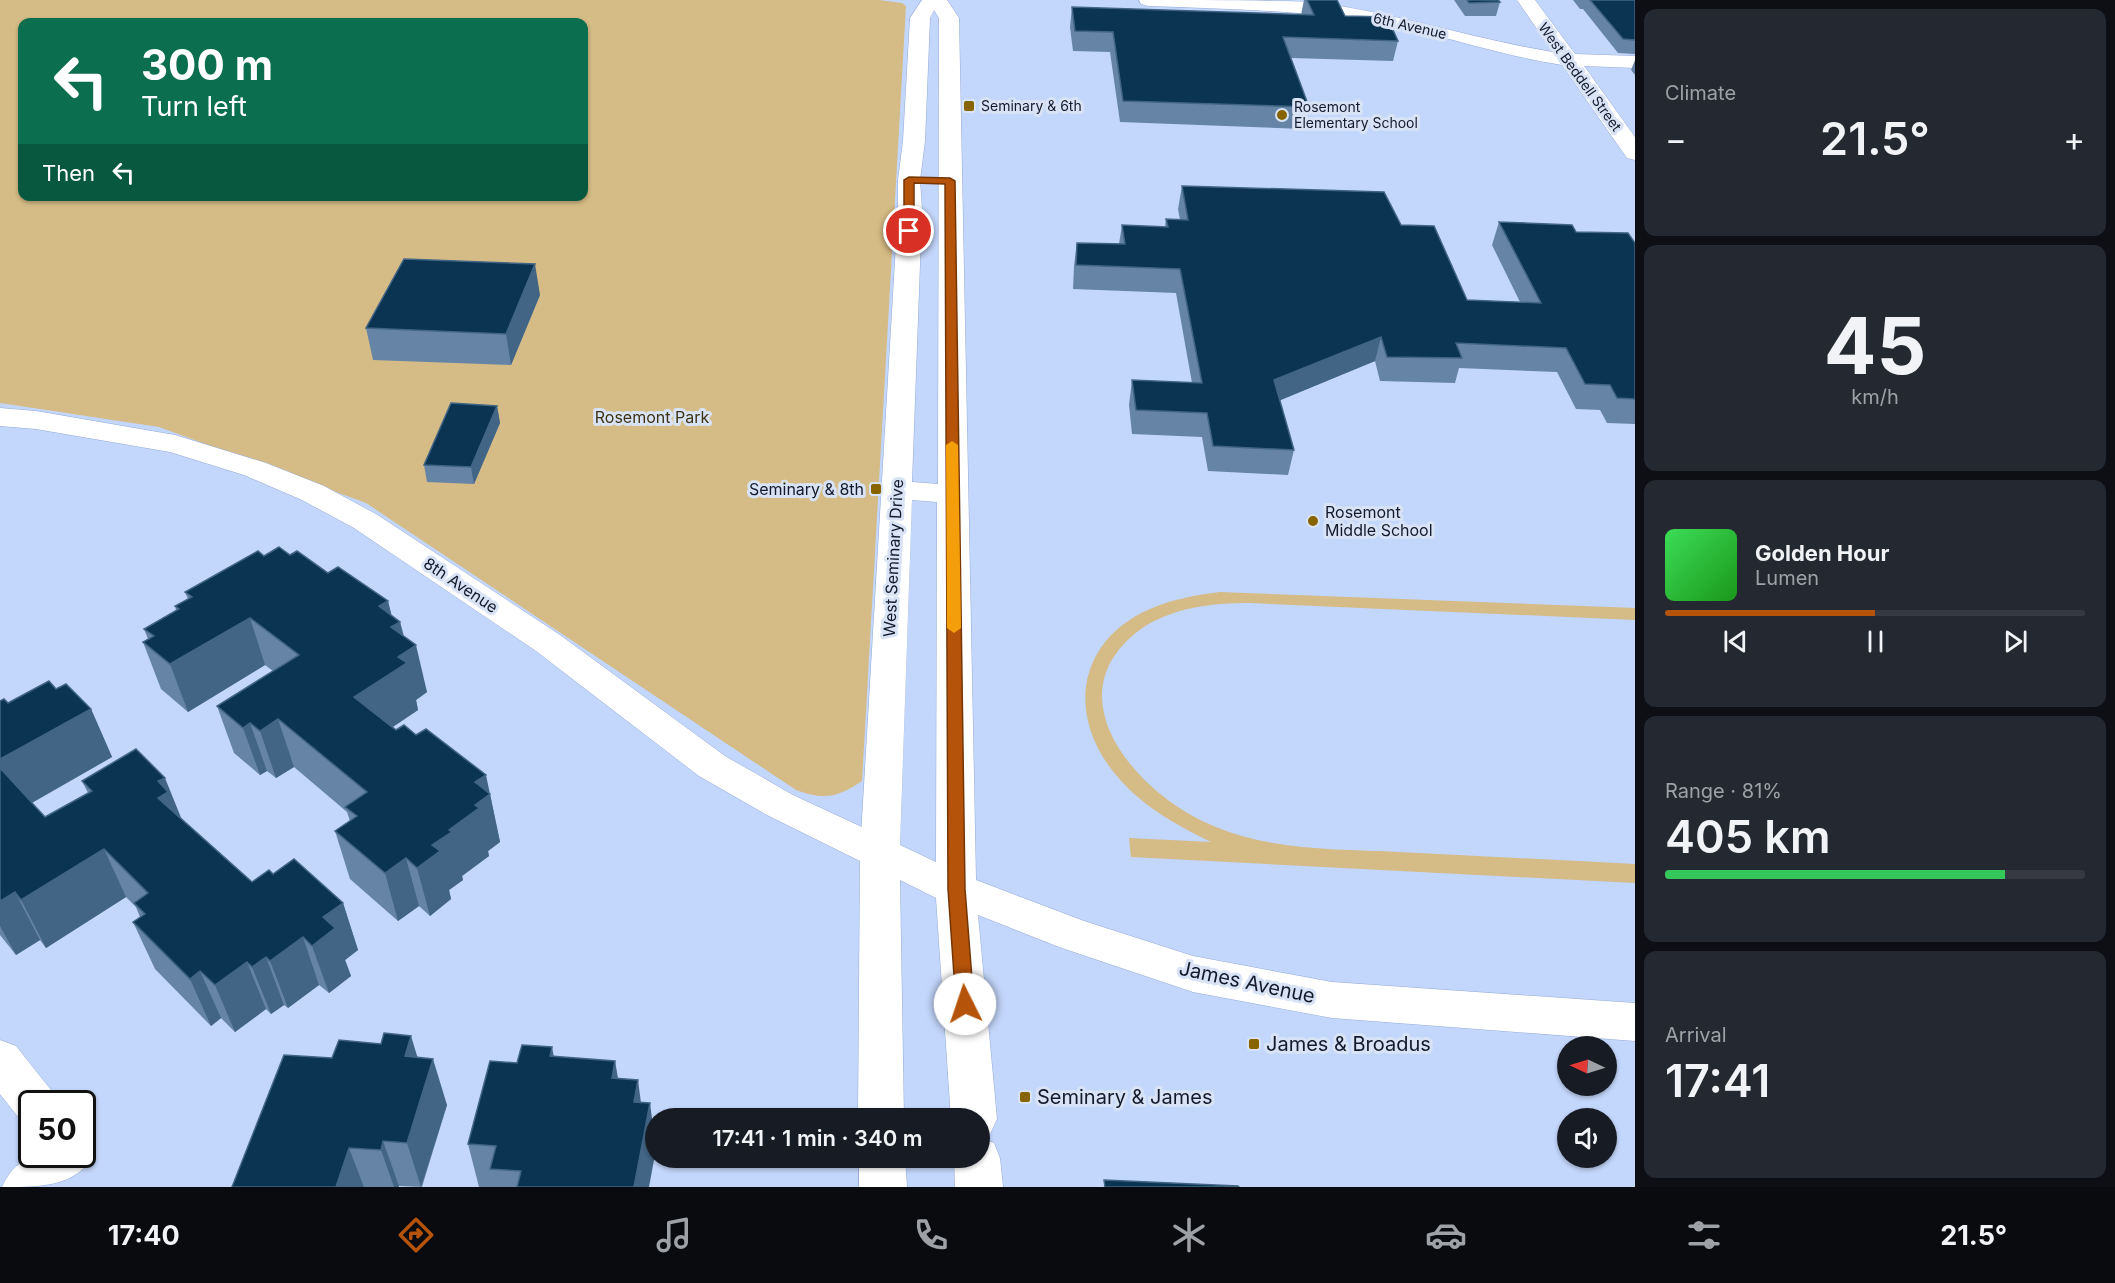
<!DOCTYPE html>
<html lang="en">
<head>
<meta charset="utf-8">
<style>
	body { margin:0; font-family:Inter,sans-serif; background:#242831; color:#f1f3f6; height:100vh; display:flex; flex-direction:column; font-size:22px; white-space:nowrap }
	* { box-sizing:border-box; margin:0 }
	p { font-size:20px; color:#9ea1a6 }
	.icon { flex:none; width:33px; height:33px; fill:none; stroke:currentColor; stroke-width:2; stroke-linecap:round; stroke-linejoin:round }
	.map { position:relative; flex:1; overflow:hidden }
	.side { display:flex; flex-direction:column; gap:9px; padding:9px; background:#0d0f14; width:480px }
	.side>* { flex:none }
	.top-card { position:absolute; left:18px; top:18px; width:570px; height:183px; border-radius:12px; box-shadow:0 2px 4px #0004; background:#0b6e4f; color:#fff; overflow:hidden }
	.needle { width:39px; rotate:274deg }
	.controls { position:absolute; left:1557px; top:1036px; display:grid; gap:12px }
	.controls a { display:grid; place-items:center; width:60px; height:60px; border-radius:50%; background:#171b24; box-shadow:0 2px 4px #0004; font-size:30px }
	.speed { position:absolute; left:18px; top:1090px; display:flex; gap:12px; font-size:30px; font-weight:700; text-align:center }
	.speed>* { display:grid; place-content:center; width:78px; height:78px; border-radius:50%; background:#171b24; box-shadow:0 2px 4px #0004; line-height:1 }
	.speed .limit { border:3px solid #111; border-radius:9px; background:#fff; color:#111 }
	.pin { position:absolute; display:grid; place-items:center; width:51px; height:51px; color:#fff; margin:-26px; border:3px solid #fff; border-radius:50%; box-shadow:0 2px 6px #0007 }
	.me { position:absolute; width:66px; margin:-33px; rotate:356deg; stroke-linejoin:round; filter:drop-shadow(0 0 4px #0008) }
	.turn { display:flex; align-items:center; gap:21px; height:126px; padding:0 24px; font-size:27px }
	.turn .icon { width:78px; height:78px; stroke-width:2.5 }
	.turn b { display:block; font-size:42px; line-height:51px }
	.then { display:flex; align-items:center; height:57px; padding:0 24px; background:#0003; gap:12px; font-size:22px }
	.big { font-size:45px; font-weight:600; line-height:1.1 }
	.side .widget { flex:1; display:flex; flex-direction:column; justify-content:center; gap:9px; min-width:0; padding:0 21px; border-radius:12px; background:#242831 }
	.side .dial { align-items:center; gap:0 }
	.dial b { font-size:78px; line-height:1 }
	.song { display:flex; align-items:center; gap:18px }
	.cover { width:72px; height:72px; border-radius:9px; background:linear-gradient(135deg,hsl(130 70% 55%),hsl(120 70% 35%)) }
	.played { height:6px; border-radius:3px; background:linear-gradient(90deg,#b45309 50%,#363941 50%) }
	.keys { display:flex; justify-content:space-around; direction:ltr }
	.heat { display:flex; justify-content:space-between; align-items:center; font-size:33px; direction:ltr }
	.charge { height:9px; border-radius:4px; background:linear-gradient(90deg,#34c759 81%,#363941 0) }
	.trip { position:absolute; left:645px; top:1108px; width:345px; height:60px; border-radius:30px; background:#171b24; box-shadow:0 2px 4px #0004; font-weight:600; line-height:60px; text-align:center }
	.tabs { display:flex; height:96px; justify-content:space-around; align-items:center; background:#090b0e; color:#9ea1a6 }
	.tabs .icon { width:42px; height:42px }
	.tabs .current { color:#b45309 }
	.tabs b { font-size:27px; color:#f1f3f6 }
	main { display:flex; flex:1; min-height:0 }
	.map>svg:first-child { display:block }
	.green { fill:#d5bb85; fill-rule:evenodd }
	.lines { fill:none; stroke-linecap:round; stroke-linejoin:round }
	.minor-casing { stroke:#96abd8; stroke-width:1 }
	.major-casing { stroke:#96abd8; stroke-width:1 }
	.minor { fill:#fff; fill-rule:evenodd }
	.major { fill:#fff; fill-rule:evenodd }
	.wall { fill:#6685a6 }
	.shaded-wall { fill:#426585 }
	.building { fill:#0a3452; stroke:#426585; stroke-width:1.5 }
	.route { fill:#b45309; stroke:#753606; stroke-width:1.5 }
	.slow { fill:#f59e0b }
	.poi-dot { fill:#876400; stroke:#d9e3f6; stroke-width:2 }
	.labels { text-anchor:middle; stroke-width:6; stroke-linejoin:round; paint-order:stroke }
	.far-street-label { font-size:14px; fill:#131b2b; stroke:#d9e3f6 }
	.far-poi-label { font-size:14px; fill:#131b2b; stroke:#d9e3f6; text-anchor:start }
	.park-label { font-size:16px; fill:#3f3214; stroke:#d9e3f6 }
	.poi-label { font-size:16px; fill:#131b2b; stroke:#d9e3f6; text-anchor:end }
	.street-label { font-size:16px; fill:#131b2b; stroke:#d9e3f6 }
	.near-street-label { font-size:20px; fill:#131b2b; stroke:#d9e3f6 }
	.near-poi-label { font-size:20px; fill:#131b2b; stroke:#d9e3f6; text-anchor:start }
</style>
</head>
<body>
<main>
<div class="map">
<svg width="1635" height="1187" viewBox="0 0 1635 1187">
	<rect width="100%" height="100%" fill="#c3d6fb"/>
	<!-- green -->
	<path class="green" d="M0,0H879L902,3L906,6L862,781C837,798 824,800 796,790L366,503L159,427L0,403ZM22,22H584V196H22Z
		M1220,592L1635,608V620L1250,603C1213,603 1173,607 1141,629C1048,697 1141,798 1216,827C1274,851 1338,849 1399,852C1478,856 1556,860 1635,864V883L1131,857L1129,838L1211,842C1174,824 1137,803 1112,770C1066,711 1080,639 1150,609C1173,599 1196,595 1220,592Z"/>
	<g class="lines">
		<!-- minor casing -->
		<g class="minor-casing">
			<path id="minor" d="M1139,0C1193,0 1258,0 1312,2C1394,12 1472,39 1553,52L1517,0H1535L1575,54L1635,56V68L1584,66L1635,137V160L1627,158L1562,65C1502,56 1444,35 1384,24C1306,10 1227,9 1148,6L1141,4Z
				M0,408L36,411L175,435L266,463L324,486L376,514L560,635L725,756L793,795L894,842L900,853L894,864L880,868L866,864L767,815L699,776L536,651L354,528L302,500L244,475L170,452L36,429L0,426Z
				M0,1040L16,1046L51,1090L58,1104H32V1123L19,1118L0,1094Z
				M82,1138L87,1140L94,1155C75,1187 42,1187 2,1187C19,1149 47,1155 82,1155Z"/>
		</g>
		<!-- major casing -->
		<g class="major-casing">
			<path id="major" d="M922,0H947L959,18L976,880L1084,921L1193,956L1332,982L1635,1003V1041L1332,1018L1193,992L1059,947L978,915L997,1119L990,1134L980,1138L994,1143L1000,1158L1003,1187H955L954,1158H980V1119H951L936,898L900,880L904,1119H858L860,853L898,210V180L903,141L910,18ZM934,10L939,18L938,484L912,482L922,210L920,180L925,141L930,18ZM912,500L937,502L936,862L900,845Z
				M859,1158H905L907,1187H859Z"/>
		</g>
		<!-- minor -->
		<use href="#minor" class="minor"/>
		<!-- major -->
		<use href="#major" class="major"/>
	</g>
	<!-- wall -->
	<path class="wall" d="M1304,0H1337L1345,16L1398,41L1393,61L1291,58L1309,107L1304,129L1120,122L1110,52L1073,51L1070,27L1072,7L1301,15Z
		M1454,0H1498L1500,2L1496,16H1465Z
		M1573,0H1635V54L1618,53L1583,9H1580Z
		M1635,60V75L1631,70Z
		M1182,186L1401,225L1467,300L1520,302L1492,245L1499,222L1576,232L1635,243V424L1607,423L1600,410L1576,409L1557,372L1459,368L1455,383L1380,381L1375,361L1280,400L1294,450L1288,475L1208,471L1202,437L1132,434L1129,405L1132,380L1192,383L1176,293L1073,289L1074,266L1077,243L1119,244L1122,225L1165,227L1166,219L1180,220L1178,209Z
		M540,295L511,365L373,360L366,328Z
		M497,406L500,423L474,484L427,482L424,465Z
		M290,555L388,601L391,615L400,622L404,636L427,692L416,700L418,710L393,727L490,794L500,842L488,851L489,856L462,876L463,880L449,890L451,899L430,916L419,906L398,921L350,879L335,831L350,821L347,812L294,767L276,778L267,771L260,775L234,753L217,706L273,671L265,665L188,712L161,689L143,642L148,639L144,629L176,610L175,606L188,599L185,592L264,556Z
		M56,689L91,709L112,757L32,803L45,817L88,793L82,781L181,818L252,882L273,874L343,903L358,950L345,960L351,976L329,993L319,985L288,1008L284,1005L271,1014L266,1009L235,1032L221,1018L211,1026L155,969L133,922L140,917L136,907L126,897L46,948L40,940L16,955L0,935V701L8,703Z
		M417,1057L447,1105L422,1187L399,1186V1187H232L332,1058Z
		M554,1057L615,1061L618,1078L649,1187H479L468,1144L517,1063Z"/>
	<!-- shaded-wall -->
	<path class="shaded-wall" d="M535,264L540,295L511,365L506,334Z
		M1381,337L1375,361L1269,405L1274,380Z
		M497,406L500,423L474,484L471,467Z
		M388,601L394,625L400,622L407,651L416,645L427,692L416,700L418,710L367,744L354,697L379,606Z
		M250,618L265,665L188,712L170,664Z
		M91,709L112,757L19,810L0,773V759Z
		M278,719L294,767L276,778L260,731Z
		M250,723L267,771L260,775L243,728Z
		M486,775L500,842L488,851L489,856L462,876L463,880L449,890L451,899L430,916L417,868L432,845L475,805V782Z
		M165,778L184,825L158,798V781Z
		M104,849L126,897L46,948L21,900Z
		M406,858L419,906L398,921L385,873Z
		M15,892L40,940L16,955L0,926V901Z
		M343,903L358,950L345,960L351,976L329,993L312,946L323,917Z
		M303,937L319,985L288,1008L270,961Z
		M266,957L284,1005L271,1014L252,967Z
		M247,962L266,1009L235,1032L215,985Z
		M200,971L221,1018L211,1026L190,979Z
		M411,1036L425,1082L405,1056Z
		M552,1047L561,1094L550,1056Z
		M433,1059L447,1105L421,1187L407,1143Z
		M615,1061L622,1107L612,1078Z
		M638,1080L644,1126L634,1102Z
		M650,1103L656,1149L649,1187H634Z
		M383,1141L399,1186V1187H394L381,1150Z
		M349,1148L364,1187H336Z"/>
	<!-- building -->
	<path class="building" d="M1307,0H1337L1345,16L1387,17L1398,41L1283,37L1309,107L1123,101L1113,32L1075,31L1072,7L1314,15Z
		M1467,0H1498L1500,2L1469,3Z
		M1590,0H1635V40L1623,39Z
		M1182,186L1384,192L1401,225L1434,226L1467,300L1541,303L1499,222L1572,225L1576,232L1628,233L1635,243V399L1617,398L1610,385L1585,384L1566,348L1456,343L1462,358L1387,357L1381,337L1274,380L1294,450L1213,446L1207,413L1136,410L1132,380L1202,383L1180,269L1076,265L1077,243L1125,244L1122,225L1168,227L1166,219L1188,220Z
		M404,259L535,264L506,334L366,328Z
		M451,403L497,406L471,467L424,465Z
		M279,547L290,555L297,551L328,573L338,567L388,601L379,606L400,622L391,627L416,645L398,657L407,663L354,697L396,730L404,725L416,735L426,729L486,775L475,782L490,794L475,805L479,808L449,830L452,832L432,845L440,851L417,868L406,858L385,873L335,831L357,816L345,807L367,792L278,719L260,731L250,723L243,728L217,706L299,655L250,618L170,664L143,642L154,636L144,629L179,609L175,606L192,597L185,592L258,551L264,556Z
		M49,681L56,689L66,684L91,709L0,759V701L4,699L8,703Z
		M136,749L165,778L158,781L168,792L158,798L252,882L269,870L273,874L294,859L343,903L323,917L335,928L312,946L303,937L270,961L266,957L252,967L247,962L215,985L200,971L190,979L133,922L145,914L134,903L148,893L104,849L21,900L15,892L0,901V768L45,817L92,791L82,781Z
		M384,1033L411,1036L405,1056L433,1059L407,1143L383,1141L381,1150L349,1148L336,1187H232L284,1055L332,1058L339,1040L381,1044Z
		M522,1045L552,1047L550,1056L615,1061L612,1078L638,1080L634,1102L650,1103L634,1187H517L521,1171L490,1169L496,1146L468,1144L490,1061L517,1063Z
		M1104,1180L1238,1186L1239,1187H1105Z"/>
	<!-- route -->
	<path class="route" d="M909,177L950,178L955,181L965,889L974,1004L972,1009L965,1012L959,1009L956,1004L948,889L945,184L914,183V231L909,234L904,231V180Z"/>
	<!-- slow -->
	<path class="slow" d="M952,441L958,445L961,628L954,633L947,628L946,445Z"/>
	<!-- markers -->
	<g class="poi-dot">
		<rect x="963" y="100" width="12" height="12" rx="3"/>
		<circle cx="1282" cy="115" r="6"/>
		<rect x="870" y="483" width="12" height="12" rx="3"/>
		<circle cx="1313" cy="521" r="6"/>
		<rect x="1248" y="1038" width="12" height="12" rx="3"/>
		<rect x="1019" y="1091" width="12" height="12" rx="3"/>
	</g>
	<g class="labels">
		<!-- far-street labels -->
		<g class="far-street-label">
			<text transform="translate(1410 26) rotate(13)" y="5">6th Avenue</text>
			<text transform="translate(1580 77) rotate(54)" y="5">West Beddell Street</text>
		</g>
		<!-- far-poi labels -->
		<g class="far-poi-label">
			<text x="981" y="111">Seminary &amp; 6th</text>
			<text x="1294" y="112">Rosemont<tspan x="1294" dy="16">Elementary School</tspan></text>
		</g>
		<!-- park labels -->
		<g class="park-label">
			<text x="652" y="423">Rosemont Park</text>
		</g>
		<!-- poi labels -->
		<g class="poi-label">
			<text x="864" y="495">Seminary &amp; 8th</text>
			<text x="1325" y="518" text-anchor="start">Rosemont<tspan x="1325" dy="18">Middle School</tspan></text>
		</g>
		<!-- street labels -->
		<g class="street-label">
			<text transform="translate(893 558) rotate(-87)" y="6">West Seminary Drive</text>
			<text transform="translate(461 585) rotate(34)" y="6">8th Avenue</text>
		</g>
		<!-- near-street labels -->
		<g class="near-street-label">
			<text transform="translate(1247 982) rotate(12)" y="7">James Avenue</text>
		</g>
		<!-- near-poi labels -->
		<g class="near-poi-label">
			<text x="1266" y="1051">James &amp; Broadus</text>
			<text x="1037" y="1104">Seminary &amp; James</text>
		</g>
	</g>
</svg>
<div class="controls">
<a><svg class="needle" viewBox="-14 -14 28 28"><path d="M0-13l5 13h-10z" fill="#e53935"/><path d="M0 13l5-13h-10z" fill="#9ea1a6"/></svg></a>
<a><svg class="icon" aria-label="sound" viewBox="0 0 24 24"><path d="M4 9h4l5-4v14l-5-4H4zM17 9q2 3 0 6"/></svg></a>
</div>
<div class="speed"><div class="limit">50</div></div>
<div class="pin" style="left:909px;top:231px;background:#d93025"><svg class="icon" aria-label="arrive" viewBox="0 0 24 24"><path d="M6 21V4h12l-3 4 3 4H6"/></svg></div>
<svg class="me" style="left:965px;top:1004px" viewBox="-20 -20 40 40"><circle r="19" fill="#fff"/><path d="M0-13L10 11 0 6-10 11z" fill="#b45309"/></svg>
<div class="trip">17:41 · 1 min · 340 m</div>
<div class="top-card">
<div class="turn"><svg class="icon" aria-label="left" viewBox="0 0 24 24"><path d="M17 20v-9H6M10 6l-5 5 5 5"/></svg><div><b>300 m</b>Turn left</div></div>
<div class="then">Then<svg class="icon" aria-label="left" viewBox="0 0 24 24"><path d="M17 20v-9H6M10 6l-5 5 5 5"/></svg></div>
</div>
</div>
<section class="side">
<div class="widget"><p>Climate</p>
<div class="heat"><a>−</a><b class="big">21.5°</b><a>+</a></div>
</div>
<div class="widget dial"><b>45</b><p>km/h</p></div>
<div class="widget">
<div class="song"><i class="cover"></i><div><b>Golden Hour</b><p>Lumen</p></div></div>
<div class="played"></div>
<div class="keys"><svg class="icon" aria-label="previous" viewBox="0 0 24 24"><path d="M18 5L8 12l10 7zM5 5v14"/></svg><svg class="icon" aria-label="pause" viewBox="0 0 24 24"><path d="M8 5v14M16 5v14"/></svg><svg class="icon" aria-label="next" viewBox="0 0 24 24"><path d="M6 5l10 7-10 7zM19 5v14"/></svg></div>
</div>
<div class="widget"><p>Range · 81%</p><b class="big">405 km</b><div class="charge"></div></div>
<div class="widget"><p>Arrival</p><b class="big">17:41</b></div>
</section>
</main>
<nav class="tabs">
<b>17:40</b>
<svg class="icon current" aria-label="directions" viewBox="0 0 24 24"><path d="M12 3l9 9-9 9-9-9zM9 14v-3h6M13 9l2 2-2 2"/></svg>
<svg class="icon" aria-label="music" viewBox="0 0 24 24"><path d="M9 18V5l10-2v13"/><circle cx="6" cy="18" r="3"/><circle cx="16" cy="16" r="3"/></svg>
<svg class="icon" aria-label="phone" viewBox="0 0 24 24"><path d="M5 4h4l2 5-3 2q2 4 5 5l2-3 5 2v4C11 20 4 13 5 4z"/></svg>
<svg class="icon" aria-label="climate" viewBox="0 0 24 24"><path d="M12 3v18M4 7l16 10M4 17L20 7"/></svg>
<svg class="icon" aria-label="car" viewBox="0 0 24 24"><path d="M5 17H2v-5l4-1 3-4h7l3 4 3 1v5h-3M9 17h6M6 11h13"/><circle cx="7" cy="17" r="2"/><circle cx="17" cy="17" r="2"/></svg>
<svg class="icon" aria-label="filters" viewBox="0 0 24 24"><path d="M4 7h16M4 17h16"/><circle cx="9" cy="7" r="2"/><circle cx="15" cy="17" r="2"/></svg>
<b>21.5°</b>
</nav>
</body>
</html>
